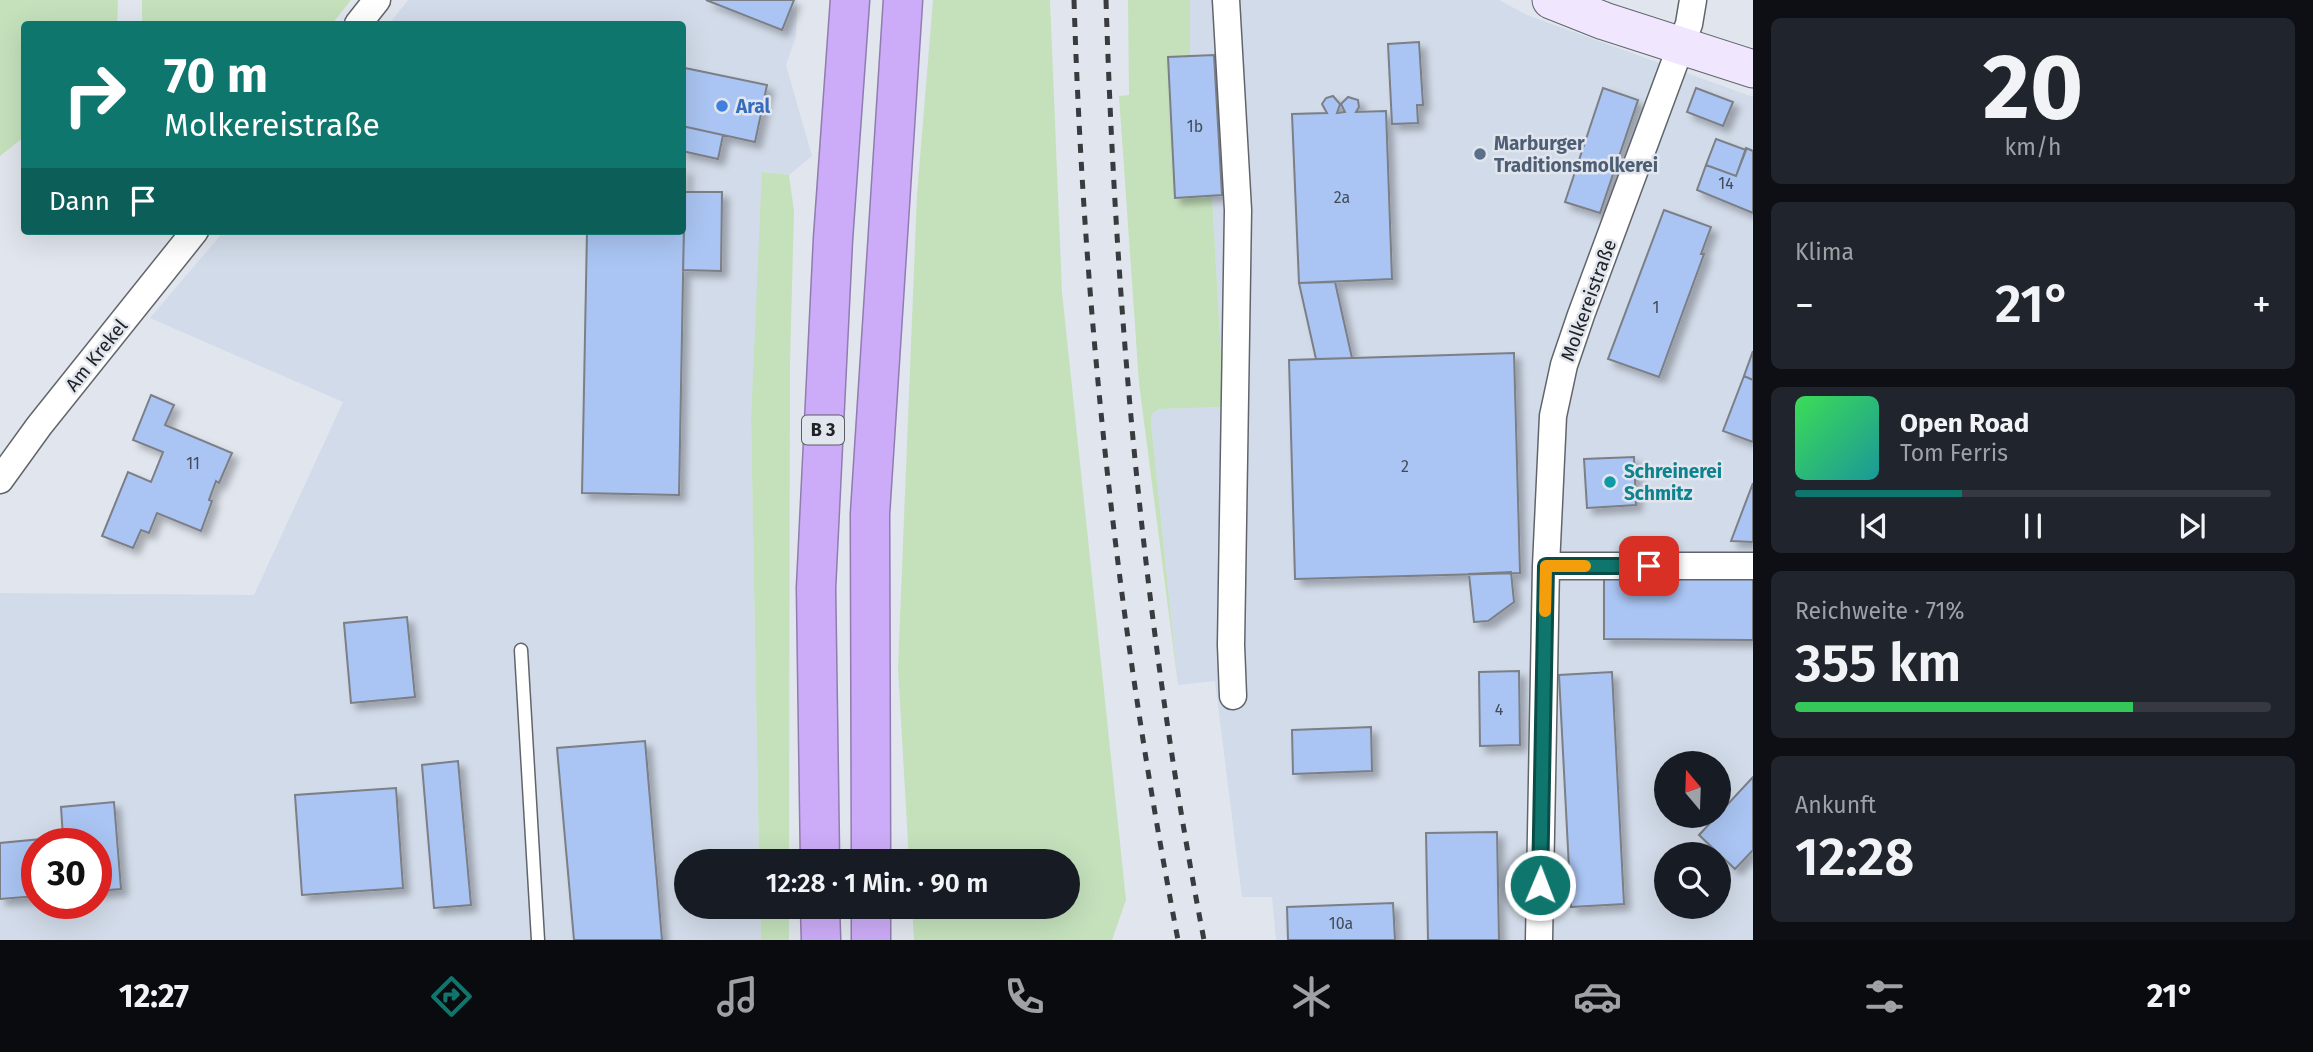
<!DOCTYPE html>
<html lang="de">
<head>
<meta charset="utf-8">
<style>
	body { margin:0; font-family:"Fira Sans",sans-serif; background:#20242c; color:#f1f3f6; height:100vh; display:flex; flex-direction:column; font-size:26px; white-space:nowrap }
	* { box-sizing:border-box; margin:0 }
	p { font-size:23px; color:#9ea1a6 }
	.icon { flex:none; width:38px; height:38px; fill:none; stroke:currentColor; stroke-width:2; stroke-linecap:round; stroke-linejoin:round }
	.map { position:relative; flex:1; overflow:hidden }
	.details { display:flex; flex-direction:column; gap:18px; padding:18px; background:#0d0f14; width:560px }
	.details>* { flex:none }
	.guide { position:absolute; left:21px; top:21px; width:665px; height:214px; border-radius:7px; box-shadow:0 7px 28px #0002; background:#0f766e; color:#fff; overflow:hidden }
	.needle { width:46px; rotate:341deg }
	.fabs { position:absolute; left:1654px; top:751px; display:grid; gap:14px }
	.fabs a { display:grid; place-items:center; width:77px; height:77px; border-radius:50%; background:#171b24; box-shadow:0 7px 28px #0002; font-size:35px }
	.speed { position:absolute; left:21px; top:828px; display:flex; gap:14px; font-size:35px; font-weight:700; text-align:center }
	.speed>* { display:grid; place-content:center; width:91px; height:91px; border-radius:50%; background:#171b24; box-shadow:0 7px 28px #0002; line-height:1 }
	.speed .limit { border:10px solid #d22; background:#fff; color:#111 }
	.pin { position:absolute; display:grid; place-items:center; width:60px; height:60px; color:#fff; margin:-30px; border-radius:14px; box-shadow:0 4px 10px #0006 }
	.me { position:absolute; width:77px; margin:-38px; rotate:1deg; stroke-linejoin:round; filter:drop-shadow(0 0 5px #0008) }
	.turn { display:flex; align-items:center; gap:24px; height:147px; padding:0 28px; font-size:32px }
	.turn .icon { width:91px; height:91px; stroke-width:2.5 }
	.turn b { display:block; font-size:49px; line-height:60px }
	.then { display:flex; align-items:center; height:66px; padding:0 28px; background:#0003; gap:14px; font-size:26px }
	.big { font-size:52px; font-weight:600; line-height:1.1 }
	.details .card { flex:1; display:flex; flex-direction:column; justify-content:center; gap:10px; min-width:0; padding:0 24px; border-radius:10px; background:#20242c }
	.details .dial { align-items:center; gap:0 }
	.dial b { font-size:91px; line-height:1 }
	.song { display:flex; align-items:center; gap:21px }
	.cover { width:84px; height:84px; border-radius:10px; background:linear-gradient(135deg,hsl(130 70% 55%),hsl(180 70% 35%)) }
	.played { height:7px; border-radius:4px; background:linear-gradient(90deg,#0f766e 35%,#363941 35%) }
	.keys { display:flex; justify-content:space-around; direction:ltr }
	.heat { display:flex; justify-content:space-between; align-items:center; font-size:38px; direction:ltr }
	.charge { height:10px; border-radius:5px; background:linear-gradient(90deg,#34c759 71%,#363941 0) }
	.trip { position:absolute; left:674px; top:849px; width:406px; height:70px; border-radius:35px; background:#171b24; box-shadow:0 7px 28px #0002; font-weight:600; line-height:70px; text-align:center }
	.tab-bar { display:flex; height:112px; justify-content:space-around; align-items:center; background:#090b0e; color:#9ea1a6 }
	.tab-bar .icon { width:49px; height:49px }
	.tab-bar .selected { color:#0f766e }
	.tab-bar b { font-size:32px; color:#f1f3f6 }
	main { display:flex; flex:1; min-height:0 }
	.map>svg:first-child { display:block }
	.built { fill:#d2dbe9; fill-rule:evenodd }
	.green { fill:#c4e1bc }
	.building { fill:#aac5f3; stroke:#7b7f86; stroke-width:2; filter:url(#shadow) }
	.lines { fill:none; stroke-linecap:round; stroke-linejoin:round }
	.lane-casing { stroke:#61656b; stroke-width:15 }
	.street-casing { stroke:#61656b; stroke-width:29 }
	.secondary-casing { stroke:#61656b; stroke-width:39 }
	.highway-casing { stroke:#907cae; stroke-width:41 }
	.lane { stroke:#fff; stroke-width:12 }
	.street { stroke:#fff; stroke-width:26 }
	.secondary { stroke:#f0e6fd; stroke-width:37 }
	.highway { stroke:#ccacf8; stroke-width:38 }
	.rail { stroke:#393b3f; stroke-width:5; stroke-dasharray:9 9; stroke-linecap:butt }
	.route-casing { stroke:#0a4d48; stroke-width:18 }
	.route { stroke:#0f766e; stroke-width:12 }
	.slow { stroke:#f59e0b; stroke-width:12 }
	.shop-dot { fill:#3f7fe0; stroke:#e1e6ee; stroke-width:2.5 }
	.service-dot { fill:#5c6f8a; stroke:#e1e6ee; stroke-width:2.5 }
	.culture-dot { fill:#0f9aa8; stroke:#e1e6ee; stroke-width:2.5 }
	.labels { text-anchor:middle; stroke-width:5; stroke-linejoin:round; paint-order:stroke }
	.number-label { font-size:16px; fill:#424b58 }
	.shield { fill:#e1e6ee; stroke:#5a5d61; stroke-width:2 }
	.shield-label { font-size:18px; font-weight:bold; fill:#202225 }
	.shop-label { font-size:19px; font-weight:bold; fill:#366cbe; stroke:#e1e6ee; text-anchor:start }
	.service-label { font-size:19px; font-weight:bold; fill:#4e5e75; stroke:#e1e6ee; text-anchor:start }
	.street-label { font-size:19px; fill:#202225; stroke:#e1e6ee }
	.culture-label { font-size:19px; font-weight:bold; fill:#0d838f; stroke:#e1e6ee; text-anchor:start }
</style>
</head>
<body>
<main>
<div class="map">
<svg width="1753" height="940" viewBox="0 0 1753 940">
	<defs>
		<filter id="shadow"><feDropShadow dx="6" dy="6" stdDeviation="3.5" flood-color="#0004"/></filter>
	</defs>
	<rect width="100%" height="100%" fill="#e1e6ee"/>
	<!-- built -->
	<path class="built" d="M408,0H797L796,36L786,65L812,156L789,175L763,172L751,417L759,861H686V906L760,907L761,940H0V593L254,595L343,402L150,318L224,231H682V24H389ZM37,844H96V903H37Z
		M1190,0H1499L1527,15L1753,97V940H1276L1272,897H1242L1215,681L1178,685L1151,422L1152,413L1159,409L1224,407L1212,196L1222,195L1214,55L1190,56ZM1666,763H1718V816H1666ZM1666,854H1718V906H1666Z"/>
	<!-- green -->
	<path class="green" d="M0,0H118L117,24H24V137L0,156Z
		M142,0H351L332,24H142Z
		M933,0H1050L1062,292L1126,900L1112,940H914L912,907L1068,906V861H909L898,668L917,194Z
		M1128,0H1190V56L1168,58L1175,197L1212,196L1224,407L1159,409L1152,414L1151,422L1178,685L1139,383L1119,96L1129,95Z
		M762,172L789,175L794,211L790,363L789,861H759L751,417Z
		M760,907H789V940H761Z"/>
	<!-- building -->
	<path class="building" d="M706,0H794L782,30Z
		M1419,42L1423,105H1417L1418,123L1392,124L1388,44Z
		M1214,55L1222,195L1175,198L1168,57Z
		M685,68L767,85L755,142L682,126V82Z
		M1603,88L1638,100L1600,213L1565,202Z
		M1696,88L1733,102L1723,126L1687,112Z
		M1333,96L1340,104L1337,113L1345,112L1341,104L1348,97L1358,100L1359,107L1356,112L1386,111L1392,279L1299,283L1292,114L1327,113L1322,104L1326,98Z
		M682,126L723,135L718,159L682,151Z
		M1716,139L1746,150L1736,176L1706,165Z
		M1746,148L1753,151V213L1697,190L1706,165L1736,176Z
		M682,170H685L679,495L582,493L587,231H682Z
		M685,192H722L721,271L683,270Z
		M1664,210L1711,227L1701,254H1704L1659,377L1608,359Z
		M1335,282L1352,358L1316,359L1299,283Z
		M1753,351V380L1744,376Z
		M1514,353L1520,573L1295,579L1289,360Z
		M1744,376L1753,380V442L1723,431Z
		M151,395L174,405L165,425L232,453L219,483L216,481L209,500L212,501L201,531L157,513L149,533L141,530L133,548L102,536L128,472L151,482L163,452L133,440Z
		M1634,457L1636,505L1587,508L1584,459Z
		M1753,483V542L1731,541Z
		M1511,572L1514,602L1488,621L1474,622L1469,574Z
		M1604,574H1753V640L1604,639Z
		M407,617L415,697L351,703L344,623Z
		M1519,671L1520,745L1480,746L1479,672Z
		M1612,672L1624,904L1571,907L1559,675Z
		M1371,727L1372,771L1293,774L1292,730Z
		M645,741L662,940H574L557,748Z
		M458,761L471,905L434,908L422,765Z
		M1753,777V850L1735,869L1699,835Z
		M396,788L403,888L302,895L295,795Z
		M114,802L121,889L96,891V844H37V896L0,899V843L63,837L61,807Z
		M1497,832L1499,940H1428L1426,833Z
		M1393,903L1395,940H1288L1287,907Z"/>
	<g class="lines">
		<!-- lane casing -->
		<g class="lane-casing">
			<path id="lane" d="M521,650L538,940"/>
		</g>
		<!-- street casing -->
		<g class="street-casing">
			<path id="street" d="M1226,0L1238,210L1231,645L1233,696
				M358,24L377,0
				M0,480L39,426L195,231
				M1546,566H1753
				M1539,940L1546,566L1553,416L1564,365L1581,315L1689,24L1693,0"/>
		</g>
		<!-- secondary casing -->
		<g class="secondary-casing">
			<path id="secondary" d="M1551,0L1604,21L1753,69"/>
		</g>
		<!-- highway casing -->
		<g class="highway-casing">
			<path id="highway" d="M820,861L816,588L833,239L850,0
				M871,861L870,514L903,0
				M820,906L821,940
				M871,906V940"/>
		</g>
		<!-- lane -->
		<use href="#lane" class="lane"/>
		<!-- street -->
		<use href="#street" class="street"/>
		<!-- secondary -->
		<use href="#secondary" class="secondary"/>
		<!-- highway -->
		<use href="#highway" class="highway"/>
		<!-- rail -->
		<path class="rail" d="M1074,0C1084,317 1118,628 1178,940
			M1106,0C1116,315 1144,630 1204,940"/>
	</g>
	<g class="lines">
		<!-- route casing -->
		<g class="route-casing">
			<path id="route" d="M1540,885L1546,566H1649"/>
		</g>
		<!-- route -->
		<use href="#route" class="route"/>
		<!-- slow -->
		<path class="slow" d="M1545,611L1546,566H1585"/>
	</g>
	<!-- markers -->
	<circle class="shop-dot" cx="722" cy="106" r="7"/>
	<circle class="service-dot" cx="1480" cy="154" r="7"/>
	<circle class="culture-dot" cx="1610" cy="482" r="7"/>
	<g class="labels">
		<!-- number labels -->
		<g class="number-label">
			<text x="1195" y="132">1b</text>
			<text x="1726" y="189">14</text>
			<text x="1342" y="203">2a</text>
			<text x="1656" y="313">1</text>
			<text x="193" y="469">11</text>
			<text x="1405" y="472">2</text>
			<text x="1499" y="715">4</text>
			<text x="1341" y="929">10a</text>
		</g>
		<!-- shield labels -->
		<rect class="shield" x="802" y="415.5" width="42" height="29" rx="5"/>
		<g class="shield-label">
			<text x="823" y="436">B 3</text>
		</g>
		<!-- shop labels -->
		<g class="shop-label">
			<text x="736" y="113">Aral</text>
		</g>
		<!-- service labels -->
		<g class="service-label">
			<text x="1494" y="150">Marburger<tspan x="1494" dy="22">Traditionsmolkerei</tspan></text>
		</g>
		<!-- street labels -->
		<g class="street-label">
			<text transform="translate(1588 300) rotate(-70)" y="7">Molkereistraße</text>
			<text transform="translate(96 355) rotate(-51)" y="7">Am Krekel</text>
		</g>
		<!-- culture labels -->
		<g class="culture-label">
			<text x="1624" y="478">Schreinerei<tspan x="1624" dy="22">Schmitz</tspan></text>
		</g>
	</g>
</svg>
<div class="fabs">
<a><svg class="needle" viewBox="-14 -14 28 28"><path d="M0-13l5 13h-10z" fill="#e53935"/><path d="M0 13l5-13h-10z" fill="#9ea1a6"/></svg></a>
<a><svg class="icon" aria-label="search" viewBox="0 0 24 24"><circle cx="10" cy="10" r="6"/><path d="M15 15l6 6"/></svg></a>
</div>
<div class="speed"><div class="limit">30</div></div>
<div class="pin" style="left:1649px;top:566px;background:#d93025"><svg class="icon" aria-label="arrive" viewBox="0 0 24 24"><path d="M6 21V4h12l-3 4 3 4H6"/></svg></div>
<svg class="me" style="left:1540px;top:885px" viewBox="-20 -20 40 40"><circle r="17" fill="#0f766e" stroke="#fff" stroke-width="3"/><path d="M0-11L8 9 0 5-8 9z" fill="#fff"/></svg>
<div class="trip">12:28 · 1 Min. · 90 m</div>
<div class="guide">
<div class="turn"><svg class="icon" aria-label="right" viewBox="0 0 24 24"><path d="M7 20v-9h11M14 6l5 5-5 5"/></svg><div><b>70 m</b>Molkereistraße</div></div>
<div class="then">Dann<svg class="icon" aria-label="arrive" viewBox="0 0 24 24"><path d="M6 21V4h12l-3 4 3 4H6"/></svg></div>
</div>
</div>
<section class="details">
<div class="card dial"><b>20</b><p>km/h</p></div>
<div class="card"><p>Klima</p>
<div class="heat"><a>−</a><b class="big">21°</b><a>+</a></div>
</div>
<div class="card">
<div class="song"><i class="cover"></i><div><b>Open Road</b><p>Tom Ferris</p></div></div>
<div class="played"></div>
<div class="keys"><svg class="icon" aria-label="previous" viewBox="0 0 24 24"><path d="M18 5L8 12l10 7zM5 5v14"/></svg><svg class="icon" aria-label="pause" viewBox="0 0 24 24"><path d="M8 5v14M16 5v14"/></svg><svg class="icon" aria-label="next" viewBox="0 0 24 24"><path d="M6 5l10 7-10 7zM19 5v14"/></svg></div>
</div>
<div class="card"><p>Reichweite · 71%</p><b class="big">355 km</b><div class="charge"></div></div>
<div class="card"><p>Ankunft</p><b class="big">12:28</b></div>
</section>
</main>
<nav class="tab-bar">
<b>12:27</b>
<svg class="icon selected" aria-label="directions" viewBox="0 0 24 24"><path d="M12 3l9 9-9 9-9-9zM9 14v-3h6M13 9l2 2-2 2"/></svg>
<svg class="icon" aria-label="music" viewBox="0 0 24 24"><path d="M9 18V5l10-2v13"/><circle cx="6" cy="18" r="3"/><circle cx="16" cy="16" r="3"/></svg>
<svg class="icon" aria-label="phone" viewBox="0 0 24 24"><path d="M5 4h4l2 5-3 2q2 4 5 5l2-3 5 2v4C11 20 4 13 5 4z"/></svg>
<svg class="icon" aria-label="climate" viewBox="0 0 24 24"><path d="M12 3v18M4 7l16 10M4 17L20 7"/></svg>
<svg class="icon" aria-label="car" viewBox="0 0 24 24"><path d="M5 17H2v-5l4-1 3-4h7l3 4 3 1v5h-3M9 17h6M6 11h13"/><circle cx="7" cy="17" r="2"/><circle cx="17" cy="17" r="2"/></svg>
<svg class="icon" aria-label="filters" viewBox="0 0 24 24"><path d="M4 7h16M4 17h16"/><circle cx="9" cy="7" r="2"/><circle cx="15" cy="17" r="2"/></svg>
<b>21°</b>
</nav>
</body>
</html>
